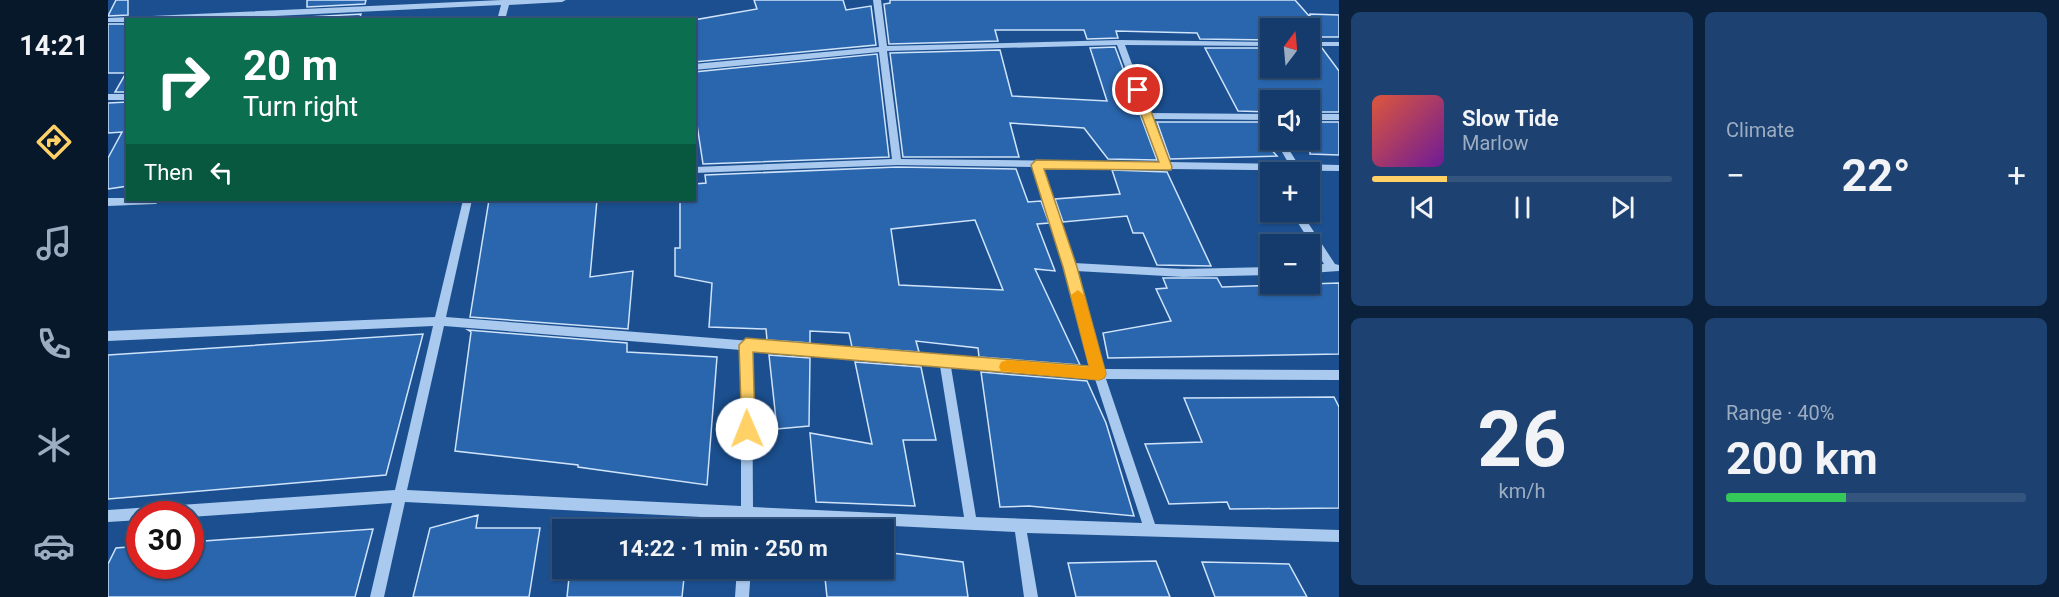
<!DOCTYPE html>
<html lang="en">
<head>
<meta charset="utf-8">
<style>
	body { margin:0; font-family:Roboto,sans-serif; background:#1d4271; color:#f1f3f6; height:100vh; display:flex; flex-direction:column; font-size:22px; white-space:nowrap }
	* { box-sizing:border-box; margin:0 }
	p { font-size:20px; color:#9dadc1 }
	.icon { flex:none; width:33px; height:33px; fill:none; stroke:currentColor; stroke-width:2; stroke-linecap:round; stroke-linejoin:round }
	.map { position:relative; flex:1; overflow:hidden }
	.details { display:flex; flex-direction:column; gap:12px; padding:12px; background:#0b203b; width:720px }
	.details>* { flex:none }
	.hud { position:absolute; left:18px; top:18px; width:570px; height:183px; border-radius:0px; box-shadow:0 2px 4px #0004,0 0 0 2px #33557e; background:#0b6e4f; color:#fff; overflow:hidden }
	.needle { width:39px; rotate:16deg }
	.buttons { position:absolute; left:1152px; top:18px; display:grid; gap:12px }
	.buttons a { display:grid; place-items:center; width:60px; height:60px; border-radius:0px; background:#143b6b; box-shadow:0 2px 4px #0004,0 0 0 2px #33557e; font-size:30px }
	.speed { position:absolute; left:18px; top:501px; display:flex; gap:12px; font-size:30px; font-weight:700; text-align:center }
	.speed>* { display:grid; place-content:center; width:78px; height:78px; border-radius:50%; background:#143b6b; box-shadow:0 2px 4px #0004,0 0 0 2px #33557e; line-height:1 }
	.speed .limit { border:9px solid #d22; background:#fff; color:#111 }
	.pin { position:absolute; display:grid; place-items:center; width:51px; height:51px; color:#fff; margin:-26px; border:3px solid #fff; border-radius:50%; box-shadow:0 2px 6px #0007 }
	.me { position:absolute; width:66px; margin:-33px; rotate:359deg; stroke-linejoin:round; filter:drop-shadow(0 0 4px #0008) }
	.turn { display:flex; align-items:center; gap:21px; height:126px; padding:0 18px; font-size:27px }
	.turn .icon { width:78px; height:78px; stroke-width:2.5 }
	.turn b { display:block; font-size:42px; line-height:51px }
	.then { display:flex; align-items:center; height:57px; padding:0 18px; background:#0003; gap:12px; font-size:22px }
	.big { font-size:45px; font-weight:700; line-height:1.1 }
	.details .widget { flex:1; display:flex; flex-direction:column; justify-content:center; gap:9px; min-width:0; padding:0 21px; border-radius:9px; background:#1d4271 }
	.details .dial { align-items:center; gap:0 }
	.dial b { font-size:78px; line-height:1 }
	.song { display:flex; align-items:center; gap:18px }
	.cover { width:72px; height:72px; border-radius:9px; background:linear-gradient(135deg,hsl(10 70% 55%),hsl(280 70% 35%)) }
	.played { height:6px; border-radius:3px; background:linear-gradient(90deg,#ffd166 25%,#33557e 25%) }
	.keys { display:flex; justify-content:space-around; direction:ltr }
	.heat { display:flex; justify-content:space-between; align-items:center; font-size:33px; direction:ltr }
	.charge { height:9px; border-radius:4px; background:linear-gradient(90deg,#34c759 40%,#33557e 0) }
	.details .tiles { flex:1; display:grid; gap:12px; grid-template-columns:repeat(2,1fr) }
	.trip { position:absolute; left:444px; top:519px; width:342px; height:60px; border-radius:0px; background:#143b6b; box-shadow:0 2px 4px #0004,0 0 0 2px #33557e; font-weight:700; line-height:60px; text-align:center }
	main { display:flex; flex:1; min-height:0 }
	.menu { display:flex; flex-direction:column; width:108px; justify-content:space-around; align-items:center; background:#08182b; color:#9dadc1 }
	.menu .icon { width:42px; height:42px }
	.menu .selected { color:#ffd166 }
	.menu b { font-size:27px; color:#f1f3f6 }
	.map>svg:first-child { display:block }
	.building { fill:#2a66ad; stroke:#cfe3fa; stroke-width:1.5; fill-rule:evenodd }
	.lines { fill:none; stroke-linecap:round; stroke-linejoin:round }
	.minor { fill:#a9c9ee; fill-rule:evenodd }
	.route { fill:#ffd166; stroke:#a68842; stroke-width:1.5 }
	.slow { fill:#f59e0b }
</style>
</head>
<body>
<main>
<nav class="menu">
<b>14:21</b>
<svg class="icon selected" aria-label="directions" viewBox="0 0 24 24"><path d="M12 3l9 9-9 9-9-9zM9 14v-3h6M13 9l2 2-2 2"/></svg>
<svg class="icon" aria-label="music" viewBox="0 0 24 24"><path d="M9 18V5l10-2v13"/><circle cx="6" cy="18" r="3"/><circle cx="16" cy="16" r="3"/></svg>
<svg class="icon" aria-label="phone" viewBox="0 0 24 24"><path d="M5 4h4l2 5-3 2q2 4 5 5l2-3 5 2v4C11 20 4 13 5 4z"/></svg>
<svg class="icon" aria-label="climate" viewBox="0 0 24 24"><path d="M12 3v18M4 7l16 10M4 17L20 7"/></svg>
<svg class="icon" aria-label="car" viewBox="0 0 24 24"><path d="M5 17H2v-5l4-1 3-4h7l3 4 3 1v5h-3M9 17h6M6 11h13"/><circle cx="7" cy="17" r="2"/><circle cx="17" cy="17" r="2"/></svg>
</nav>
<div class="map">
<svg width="1231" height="597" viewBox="0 0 1231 597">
	<rect width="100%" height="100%" fill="#1b4f8f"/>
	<!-- building -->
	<path class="building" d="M8,0H20V15L0,16Z
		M199,0H258L257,4L199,7Z
		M646,0H735L738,10L763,6L768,45L586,62V20L649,9Z
		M782,0H1187L1202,17V14L1231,15V37H1205L1208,40H1202V28H1162V40L1092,39L1089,33L1008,31L1010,38L979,39L976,30H887L890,41L781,44L776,4L782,3Z
		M253,14L251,20H200V17Z
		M0,24H20V92H7L18,73H0Z
		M1007,47L1049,160L1000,159L976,128L902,123L911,157H795L782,53L892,50L904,96L999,101L982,48Z
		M1097,48H1162V68H1202V48H1214L1231,71V112H1202V100H1162V112L1130,111Z
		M769,54L781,157L595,164L586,105V72Z
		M20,102V186L0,189V158L14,132L0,133V103Z
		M1049,122H1162V148L1169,156L1062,159Z
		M1202,122H1231V155L1202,154Z
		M789,167L908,169L920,202L933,201L941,223L929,224L947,271L927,269L972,365L871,357L870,348L808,341L811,352L744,347L741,333L702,331V343L659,340L658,329L601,327L604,283L567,276V248H572V200H586V184L598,183L597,175ZM867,220L895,290L791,285L783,229Z
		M1004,170L1059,172L1103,266L1049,265L1035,233H1025L1019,216L955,222L947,199L1012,194Z
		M381,200H489L482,277L525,271L520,329L362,317Z
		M1055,278H1109L1114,287L1231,283V354L1000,358L995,333L1063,321L1048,289L1059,288Z
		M360,330L519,343V352L609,357L599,485L470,467V465L347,451L363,332Z
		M315,334L278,475L0,499V355Z
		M661,355L702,358L701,426L669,429Z
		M747,362L813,367L828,440H795L807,506L708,502L702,433L764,444Z
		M873,372L979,381L998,423L1026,516L921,506L892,507Z
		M1226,397L1231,407V508L1122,509L1119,502L1061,504L1037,444L1094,442L1076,398Z
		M370,515L368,528H432L421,597H305L322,528Z
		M265,529L247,597H0V564L8,548L32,546V566H82V542Z
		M776,552L855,562L860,597H719L716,568H776Z
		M1048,561L1062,597H968L960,563Z
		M1094,562L1181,564L1199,597H1107Z
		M462,568H577L574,597H459Z"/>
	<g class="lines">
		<!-- minor -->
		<path class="minor" d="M458,0L454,2L401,5L397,20H389L393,5L81,20H20V22H0V18L394,0Z
			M765,0H773L779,46L1012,40L1162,42V46L1017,45L1042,113L1162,114V120L1045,119L1061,162L1181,164L1167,140H1175L1190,164L1231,165V171L1061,169L1058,170L1055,169L934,167L966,263L1075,269L1162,267V275L1075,277L968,271L995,369L1231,370V380L998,379L1047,524L1231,530V542L919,533L930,597H916L907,532L645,519V530H633V519L297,502L276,597H262L284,503L82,517V514H32V520L0,522V510L287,490L325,326L0,341V331L327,317L355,200H364L338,317L984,368L957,267L925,167L789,165L586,173V167L784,159L771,52L586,70V64L771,47ZM1009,45L1052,162L793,159L779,51ZM336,326L633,350V506L299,490ZM644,351L832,366L856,517L645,507ZM843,367L987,379L1034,523L868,517Z
			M1202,42H1231V46H1202Z
			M0,94H20V100H0Z
			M1202,114H1231V120H1202Z
			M0,198H20V200H53L48,204L0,206Z
			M1183,212H1193L1227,264L1231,265V271L1202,273V265L1216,264Z
			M629,568H643L641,597H627Z"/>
	</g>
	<!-- route -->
	<path class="route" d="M1030,86L1035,90L1064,167L1063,170L936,169L969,267L998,374L996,378L991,380L645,352L647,429L645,434L639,436L634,434L631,345L638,338L981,366L955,267L923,165L928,160L1051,162L1024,90Z"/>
	<!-- slow -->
	<path class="slow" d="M970,290L976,295L998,374L996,378L991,380L893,371L891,367L893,362L899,360L981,367L963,295Z"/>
</svg>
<div class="buttons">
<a><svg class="needle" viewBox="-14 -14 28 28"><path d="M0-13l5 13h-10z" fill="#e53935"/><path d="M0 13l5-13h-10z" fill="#9dadc1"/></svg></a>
<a><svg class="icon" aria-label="sound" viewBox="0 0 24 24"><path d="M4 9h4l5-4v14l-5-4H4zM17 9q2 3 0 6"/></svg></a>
<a>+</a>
<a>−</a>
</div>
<div class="speed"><div class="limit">30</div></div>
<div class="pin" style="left:1030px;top:90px;background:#d93025"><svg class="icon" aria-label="arrive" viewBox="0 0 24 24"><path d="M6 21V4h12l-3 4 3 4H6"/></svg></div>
<svg class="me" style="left:639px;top:429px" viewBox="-20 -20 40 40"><circle r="19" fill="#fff"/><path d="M0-13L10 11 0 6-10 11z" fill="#ffd166"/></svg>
<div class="trip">14:22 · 1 min · 250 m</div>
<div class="hud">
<div class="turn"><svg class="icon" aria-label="right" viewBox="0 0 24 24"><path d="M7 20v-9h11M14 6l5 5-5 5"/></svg><div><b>20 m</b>Turn right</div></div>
<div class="then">Then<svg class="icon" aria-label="left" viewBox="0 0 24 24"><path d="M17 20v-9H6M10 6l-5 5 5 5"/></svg></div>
</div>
</div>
<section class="details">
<div class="tiles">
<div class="widget">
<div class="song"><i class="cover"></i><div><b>Slow Tide</b><p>Marlow</p></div></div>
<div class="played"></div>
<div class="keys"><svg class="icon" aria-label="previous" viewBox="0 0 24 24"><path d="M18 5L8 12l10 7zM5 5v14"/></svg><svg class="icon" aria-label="pause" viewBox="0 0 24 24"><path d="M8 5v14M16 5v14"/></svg><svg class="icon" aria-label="next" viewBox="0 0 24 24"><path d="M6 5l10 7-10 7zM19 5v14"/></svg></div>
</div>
<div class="widget"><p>Climate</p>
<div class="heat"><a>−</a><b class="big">22°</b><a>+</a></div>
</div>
<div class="widget dial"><b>26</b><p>km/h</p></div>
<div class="widget"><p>Range · 40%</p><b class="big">200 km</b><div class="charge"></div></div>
</div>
</section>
</main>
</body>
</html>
